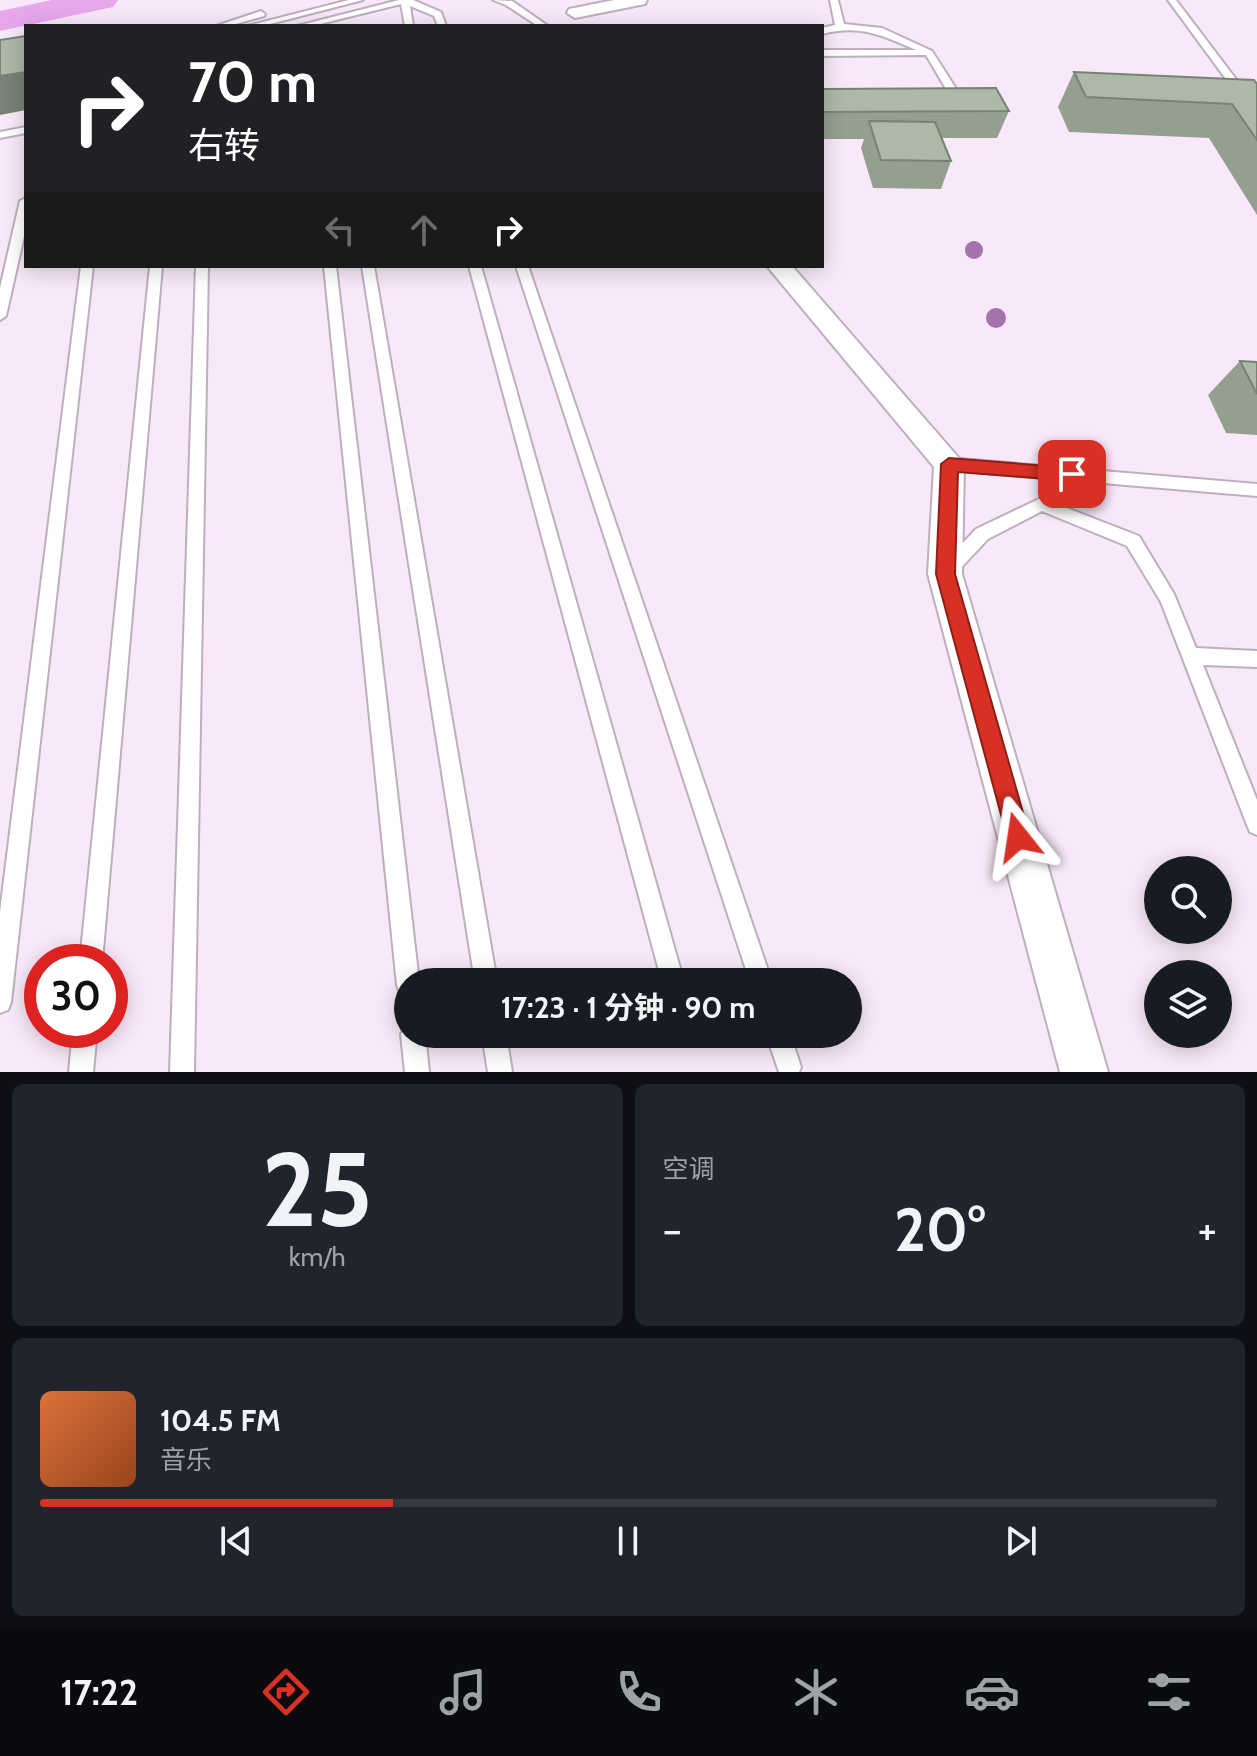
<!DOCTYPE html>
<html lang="zh">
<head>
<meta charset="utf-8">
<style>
	body { margin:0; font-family:Cabin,"Noto Sans SC",sans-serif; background:#20242c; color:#f1f3f6; height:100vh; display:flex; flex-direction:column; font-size:30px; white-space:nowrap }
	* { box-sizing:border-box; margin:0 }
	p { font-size:26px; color:#9ea1a6 }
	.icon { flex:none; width:44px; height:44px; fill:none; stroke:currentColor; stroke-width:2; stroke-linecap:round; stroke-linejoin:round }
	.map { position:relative; height:1072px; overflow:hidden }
	.drawer { display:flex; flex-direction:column; gap:12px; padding:12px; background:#0d0f14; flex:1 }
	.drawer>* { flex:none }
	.banner { position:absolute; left:24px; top:24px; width:800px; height:244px; border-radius:0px; box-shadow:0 4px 20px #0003; background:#202124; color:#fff; overflow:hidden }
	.tools { position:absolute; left:1144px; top:856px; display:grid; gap:16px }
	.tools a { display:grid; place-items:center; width:88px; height:88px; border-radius:50%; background:#171b24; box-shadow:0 4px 20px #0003; font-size:40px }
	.speed { position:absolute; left:24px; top:944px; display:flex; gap:16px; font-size:40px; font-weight:700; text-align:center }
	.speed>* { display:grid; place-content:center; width:104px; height:104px; border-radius:50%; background:#171b24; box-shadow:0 4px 20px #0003; line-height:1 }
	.speed .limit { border:12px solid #d22; background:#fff; color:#111 }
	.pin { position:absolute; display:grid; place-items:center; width:68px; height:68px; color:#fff; margin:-34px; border-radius:16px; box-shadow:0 4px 12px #0006 }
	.me { position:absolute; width:88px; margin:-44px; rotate:345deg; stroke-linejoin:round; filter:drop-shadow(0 0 6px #0008) }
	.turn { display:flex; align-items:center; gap:28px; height:168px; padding:0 32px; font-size:36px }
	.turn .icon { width:104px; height:104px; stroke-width:2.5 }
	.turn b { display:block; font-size:56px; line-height:68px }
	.lanes { display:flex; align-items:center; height:76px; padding:0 32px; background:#0003; justify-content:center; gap:40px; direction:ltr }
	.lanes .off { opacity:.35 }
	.big { font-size:60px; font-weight:700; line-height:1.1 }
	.drawer .card { flex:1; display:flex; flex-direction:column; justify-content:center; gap:12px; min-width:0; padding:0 28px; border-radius:12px; background:#20242c }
	.drawer .dial { align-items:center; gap:0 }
	.dial b { font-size:104px; line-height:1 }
	.song { display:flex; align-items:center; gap:24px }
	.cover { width:96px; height:96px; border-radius:12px; background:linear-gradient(135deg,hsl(20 70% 55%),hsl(20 70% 35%)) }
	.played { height:8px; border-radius:4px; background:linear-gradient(90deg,#d93025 30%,#363941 30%) }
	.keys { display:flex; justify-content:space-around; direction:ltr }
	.heat { display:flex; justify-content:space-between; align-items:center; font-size:44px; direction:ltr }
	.drawer .tiles { flex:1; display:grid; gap:12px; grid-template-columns:1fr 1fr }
	.card:last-child { grid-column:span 2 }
	.trip { position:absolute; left:394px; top:968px; width:468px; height:80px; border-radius:40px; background:#171b24; box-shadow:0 4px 20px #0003; font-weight:700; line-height:80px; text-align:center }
	.dock { display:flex; height:128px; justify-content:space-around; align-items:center; background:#090b0e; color:#9ea1a6 }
	.dock .icon { width:56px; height:56px }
	.dock .active { color:#d93025 }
	.dock b { font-size:36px; color:#f1f3f6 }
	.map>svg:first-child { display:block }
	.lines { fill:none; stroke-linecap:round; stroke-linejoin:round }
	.river { fill:#e7a7ed; fill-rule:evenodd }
	.lane-casing { stroke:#beafbf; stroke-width:4 }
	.street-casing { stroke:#beafbf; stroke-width:4 }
	.lane { fill:#fff; fill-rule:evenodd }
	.street { fill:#fff; fill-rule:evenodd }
	.tree { fill:#a473aa }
	.wall { fill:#949f90 }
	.shaded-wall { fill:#788275 }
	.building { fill:#acb9a7; stroke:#788275; stroke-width:2 }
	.route { fill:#d93025; stroke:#8d1f18; stroke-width:2 }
</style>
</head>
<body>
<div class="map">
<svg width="1257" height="1072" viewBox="0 0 1257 1072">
	<rect width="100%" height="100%" fill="#f8e8f9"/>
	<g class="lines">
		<!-- river -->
		<path class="river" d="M52,0H118L113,7L0,31V11Z"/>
		<!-- lane casing -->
		<g class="lane-casing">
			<path id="lane" d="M349,0H363L262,26H247Z
				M399,0H413L441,12L446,26H438L434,16L410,6L413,26H405L401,4L312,26H297Z
				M493,0L512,1L548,26H538L506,5Z
				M830,0H838L844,24L882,28L932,51L955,87L953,89L939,104H933V100L945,87L926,55L822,56V50H916C882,35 859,24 822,34V28L835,25Z
				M1168,0H1176L1257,107V117L1253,116Z
				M261,11L265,14L264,16L229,26H216Z
				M26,127V133L0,138V132Z
				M26,198V227L6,316L0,320V288L20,201Z
				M81,266H93L11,1002L8,1010L0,1013V912Z
				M150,266H162L102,962H80Z
				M196,266H208L194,1072H170Z
				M324,266H336L419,982H408V996L400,993L397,985Z
				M362,266H374L497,982H475Z
				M469,266H481L684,982H662Z
				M516,266H528L772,982H750Z
				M949,458L1257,484V496L949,470L942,464Z
				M1041,498L1139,536L1174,594L1196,648L1257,651V667L1203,665L1257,800V835L1250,832L1247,825L1161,602L1127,546L1042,511L988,539L955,574L949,576L943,574L941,569L943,564L976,529Z
				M408,1024V1034H425L429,1072H405L401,1034Z
				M73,1030H97L93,1072H69Z
				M482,1034H506L512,1072H488Z
				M766,1034H790L801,1067L799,1072H779Z"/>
		</g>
		<!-- street casing -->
		<g class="street-casing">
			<path id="street" d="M614,0H647L645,4L575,18L567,13L569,9Z
				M767,266H792L964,464L962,574L1108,1072H1060L928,574L934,467Z"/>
		</g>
		<!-- lane -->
		<use href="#lane" class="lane"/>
		<!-- street -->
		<use href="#street" class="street"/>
	</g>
	<!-- trees -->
	<g class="tree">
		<circle cx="974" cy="250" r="9"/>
		<circle cx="996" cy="318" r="10"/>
	</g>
	<!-- wall -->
	<path class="wall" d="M1074,72L1257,84V215L1209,138L1069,132L1058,107Z
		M822,89L1009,111L997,138H942L951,161L941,189L873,188L861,148L864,139H822Z
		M1240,361L1257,362V435L1226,433L1208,395Z"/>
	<!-- shaded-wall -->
	<path class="shaded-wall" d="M26,72V110L0,115V76Z"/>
	<!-- building -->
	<path class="building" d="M26,36V72L0,76V40Z
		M1074,72L1254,80L1257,84V140L1232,104L1086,97Z
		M996,88L1009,111L822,112V89Z
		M869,121L935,122L951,161L881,160Z
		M1240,361L1257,362V394Z"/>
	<!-- route -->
	<path class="route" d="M949,458L1072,468L1081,474L1072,481L958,472L955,574L1030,837L1027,846L1018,849L1010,846L1007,837L936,574L941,464Z"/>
</svg>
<div class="tools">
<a><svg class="icon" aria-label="search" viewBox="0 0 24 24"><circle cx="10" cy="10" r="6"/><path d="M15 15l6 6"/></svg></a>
<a><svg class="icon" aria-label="layers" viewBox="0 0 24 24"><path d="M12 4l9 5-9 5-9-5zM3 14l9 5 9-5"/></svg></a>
</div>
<div class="speed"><div class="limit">30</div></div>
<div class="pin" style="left:1072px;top:474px;background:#d93025"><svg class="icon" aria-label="arrive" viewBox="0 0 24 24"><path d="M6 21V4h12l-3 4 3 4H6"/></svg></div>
<svg class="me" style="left:1018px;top:837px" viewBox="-20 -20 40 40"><path d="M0-17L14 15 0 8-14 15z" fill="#d93025" stroke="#fff" stroke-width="4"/></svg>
<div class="trip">17:23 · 1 分钟 · 90 m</div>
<div class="banner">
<div class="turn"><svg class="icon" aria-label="right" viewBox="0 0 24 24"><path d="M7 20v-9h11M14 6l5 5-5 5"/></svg><div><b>70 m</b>右转</div></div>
<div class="lanes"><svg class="icon off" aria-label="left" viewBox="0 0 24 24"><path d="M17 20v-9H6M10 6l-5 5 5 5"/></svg><svg class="icon off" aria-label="ahead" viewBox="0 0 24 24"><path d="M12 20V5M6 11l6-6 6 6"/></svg><svg class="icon" aria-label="right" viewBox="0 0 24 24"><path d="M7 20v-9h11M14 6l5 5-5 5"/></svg></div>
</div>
</div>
<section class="drawer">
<div class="tiles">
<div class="card dial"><b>25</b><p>km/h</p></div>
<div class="card"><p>空调</p>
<div class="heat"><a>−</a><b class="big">20°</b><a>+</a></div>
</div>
<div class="card">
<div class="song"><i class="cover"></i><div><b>104.5 FM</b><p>音乐</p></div></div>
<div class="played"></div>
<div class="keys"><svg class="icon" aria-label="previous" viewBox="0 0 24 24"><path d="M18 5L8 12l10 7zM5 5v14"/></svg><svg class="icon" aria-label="pause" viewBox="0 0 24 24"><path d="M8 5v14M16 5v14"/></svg><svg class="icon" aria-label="next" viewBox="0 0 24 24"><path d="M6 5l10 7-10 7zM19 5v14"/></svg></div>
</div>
</div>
</section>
<nav class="dock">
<b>17:22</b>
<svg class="icon active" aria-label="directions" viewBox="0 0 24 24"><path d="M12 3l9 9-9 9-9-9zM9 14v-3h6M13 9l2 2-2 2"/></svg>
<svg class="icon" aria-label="music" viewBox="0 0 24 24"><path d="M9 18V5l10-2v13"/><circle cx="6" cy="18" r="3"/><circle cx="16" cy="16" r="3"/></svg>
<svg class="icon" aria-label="phone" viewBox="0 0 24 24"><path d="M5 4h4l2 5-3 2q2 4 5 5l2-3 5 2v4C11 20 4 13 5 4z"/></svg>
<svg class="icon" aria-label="climate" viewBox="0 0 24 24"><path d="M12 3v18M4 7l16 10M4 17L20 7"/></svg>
<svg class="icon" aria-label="car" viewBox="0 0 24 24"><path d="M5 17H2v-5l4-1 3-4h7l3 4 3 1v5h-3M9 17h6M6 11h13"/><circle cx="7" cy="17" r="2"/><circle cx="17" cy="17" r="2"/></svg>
<svg class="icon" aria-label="filters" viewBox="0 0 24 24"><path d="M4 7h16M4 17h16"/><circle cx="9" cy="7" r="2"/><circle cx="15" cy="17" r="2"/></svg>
</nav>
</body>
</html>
